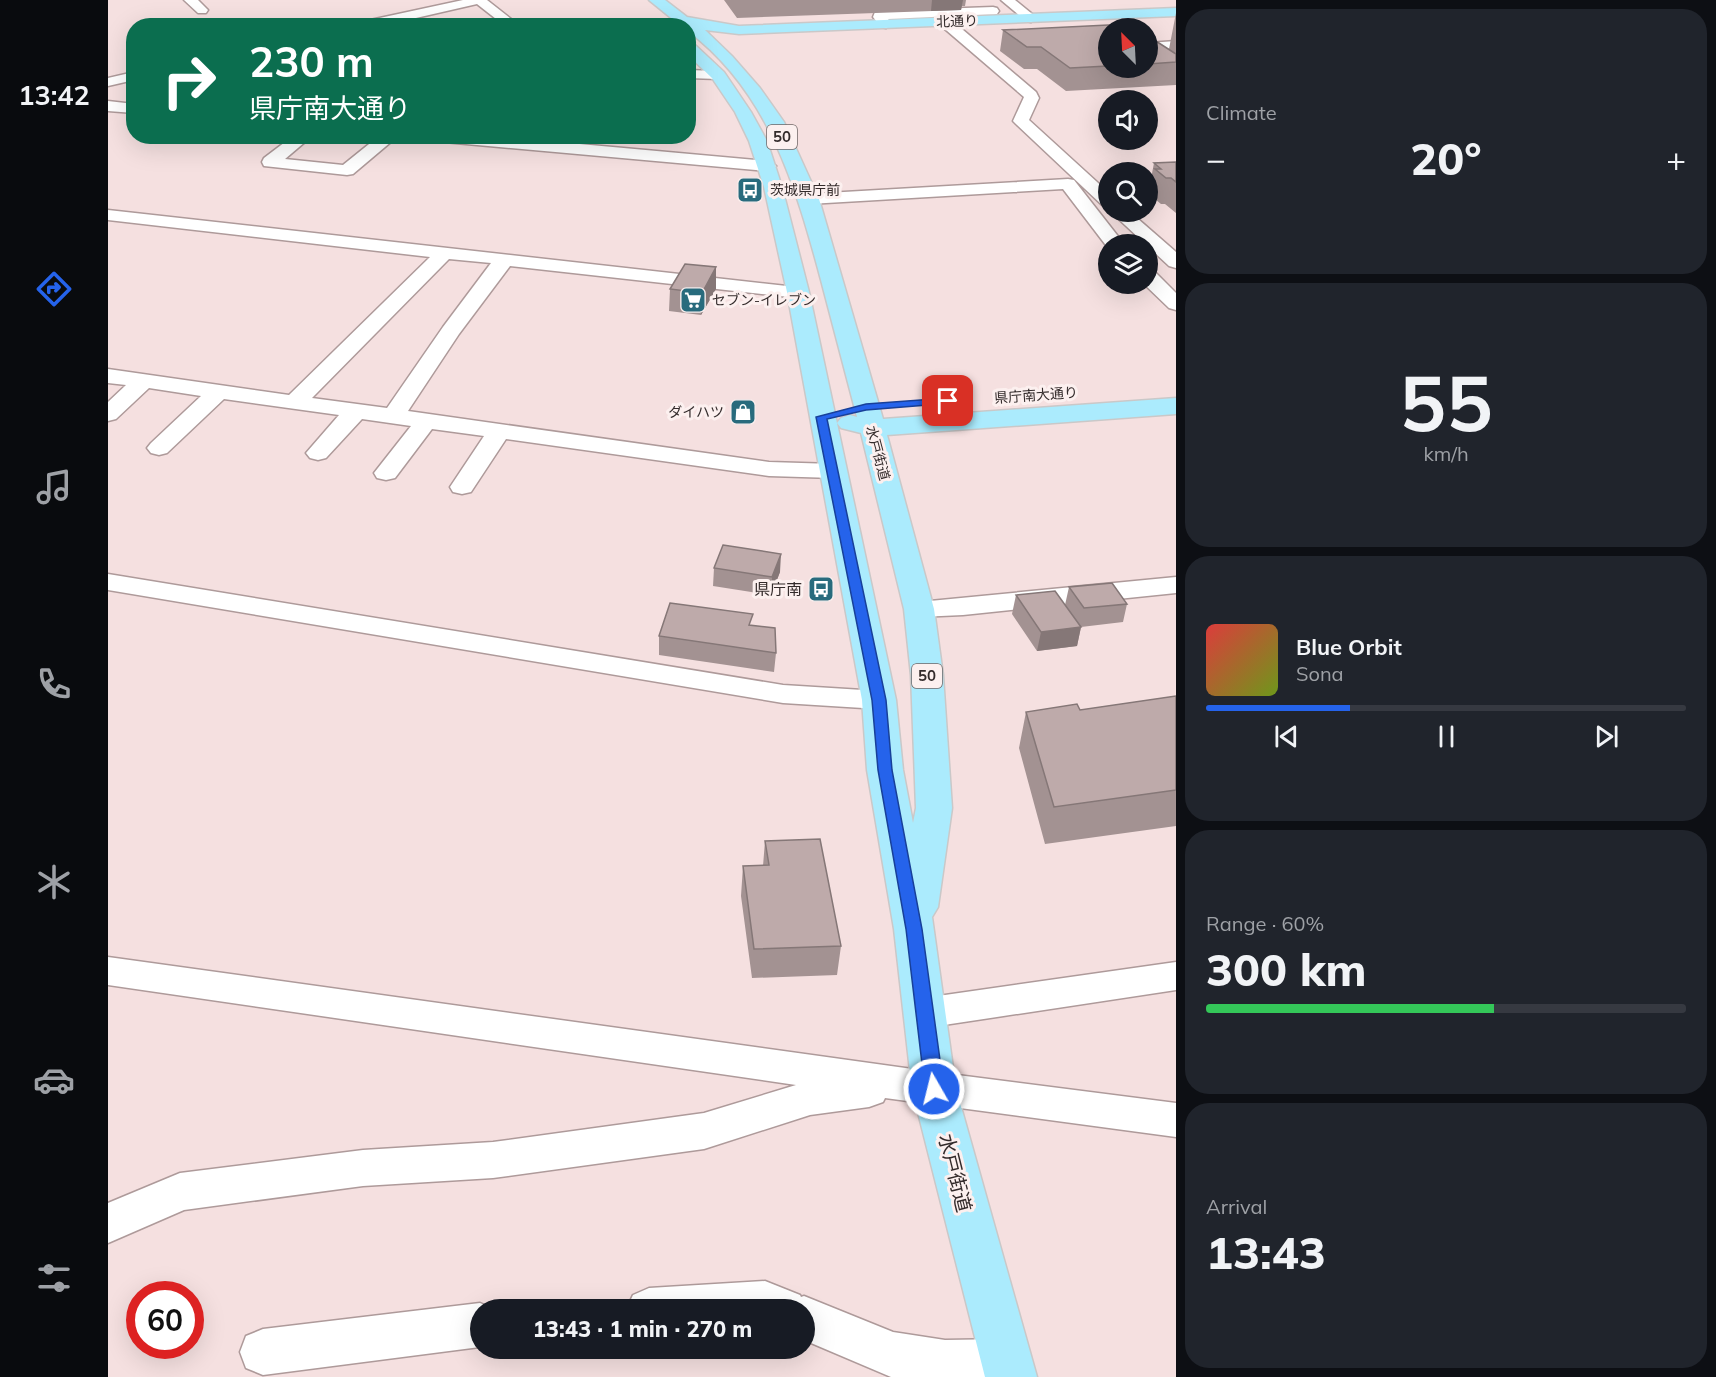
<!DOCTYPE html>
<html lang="en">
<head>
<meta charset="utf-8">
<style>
	body { margin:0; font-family:Mulish,"Noto Sans JP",sans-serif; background:#20242c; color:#f1f3f6; height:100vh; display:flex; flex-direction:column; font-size:22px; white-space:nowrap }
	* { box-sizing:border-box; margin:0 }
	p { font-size:20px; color:#9ea1a6 }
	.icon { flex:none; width:33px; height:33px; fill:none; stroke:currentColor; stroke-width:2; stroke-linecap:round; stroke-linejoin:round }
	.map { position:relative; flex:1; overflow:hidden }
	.panel { display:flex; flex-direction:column; gap:9px; padding:9px; background:#0d0f14; width:540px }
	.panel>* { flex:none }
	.hud { position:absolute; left:18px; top:18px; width:570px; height:126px; border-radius:24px; box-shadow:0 6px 24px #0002; background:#0b6e4f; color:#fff; overflow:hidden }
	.needle { width:39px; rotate:336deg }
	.fabs { position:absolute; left:990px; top:18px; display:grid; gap:12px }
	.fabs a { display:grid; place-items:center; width:60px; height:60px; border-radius:50%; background:#171b24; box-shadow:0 6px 24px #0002; font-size:30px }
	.speed { position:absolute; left:18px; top:1281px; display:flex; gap:12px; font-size:30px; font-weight:700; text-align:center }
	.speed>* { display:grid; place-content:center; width:78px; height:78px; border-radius:50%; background:#171b24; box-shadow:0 6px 24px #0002; line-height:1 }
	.speed .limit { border:9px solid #d22; background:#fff; color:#111 }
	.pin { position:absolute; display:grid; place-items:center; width:51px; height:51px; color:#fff; margin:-26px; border-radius:12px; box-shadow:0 3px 9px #0006 }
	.me { position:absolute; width:66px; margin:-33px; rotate:352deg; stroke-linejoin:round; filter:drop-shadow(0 0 4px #0008) }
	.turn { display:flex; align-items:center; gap:21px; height:126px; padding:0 24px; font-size:27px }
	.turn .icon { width:78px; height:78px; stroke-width:2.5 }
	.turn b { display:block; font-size:42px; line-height:51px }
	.big { font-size:45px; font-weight:800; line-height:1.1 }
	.panel .widget { flex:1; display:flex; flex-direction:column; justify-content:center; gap:9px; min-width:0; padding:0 21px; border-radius:24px; background:#20242c }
	.panel .dial { align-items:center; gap:0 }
	.dial b { font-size:78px; line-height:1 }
	.song { display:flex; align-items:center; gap:18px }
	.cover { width:72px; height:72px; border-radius:9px; background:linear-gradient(135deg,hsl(0 70% 55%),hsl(80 70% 35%)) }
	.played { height:6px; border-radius:3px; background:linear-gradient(90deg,#2563eb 30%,#363941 30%) }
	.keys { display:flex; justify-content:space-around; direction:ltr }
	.heat { display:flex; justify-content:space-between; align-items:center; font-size:33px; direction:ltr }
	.charge { height:9px; border-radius:4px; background:linear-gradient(90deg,#34c759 60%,#363941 0) }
	.trip { position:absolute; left:362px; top:1299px; width:345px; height:60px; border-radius:30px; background:#171b24; box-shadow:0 6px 24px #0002; font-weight:800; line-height:60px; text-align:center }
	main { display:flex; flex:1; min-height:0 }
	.menu { display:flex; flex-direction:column; width:108px; justify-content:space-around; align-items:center; background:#090b0e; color:#9ea1a6 }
	.menu .icon { width:42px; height:42px }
	.menu .active { color:#2563eb }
	.menu b { font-size:27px; color:#f1f3f6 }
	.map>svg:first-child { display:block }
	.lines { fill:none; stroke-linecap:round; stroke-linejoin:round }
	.minor-casing { stroke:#ae9a9a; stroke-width:3 }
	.major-casing { stroke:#cac8c8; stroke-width:3 }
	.minor { fill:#fff; fill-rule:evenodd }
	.major { fill:#abebfd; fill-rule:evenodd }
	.wall { fill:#a39292 }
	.shaded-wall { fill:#857777 }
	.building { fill:#beaaaa; stroke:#857777; stroke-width:1.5 }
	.route { fill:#2563eb; stroke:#184099; stroke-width:1.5 }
	.labels { text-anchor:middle; stroke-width:6; stroke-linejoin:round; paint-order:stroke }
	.far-street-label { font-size:14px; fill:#332b2b; stroke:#fcf0ef }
	.far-poi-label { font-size:14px; fill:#332b2b; stroke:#fcf0ef; text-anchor:start }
	.shield { fill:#fcf0ef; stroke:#6f6666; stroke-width:1.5 }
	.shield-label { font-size:15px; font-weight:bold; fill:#332b2b }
	.poi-label { font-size:16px; fill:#332b2b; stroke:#fcf0ef; text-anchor:end }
	.near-street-label { font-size:20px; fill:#332b2b; stroke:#fcf0ef }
</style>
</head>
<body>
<main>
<nav class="menu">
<b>13:42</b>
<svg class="icon active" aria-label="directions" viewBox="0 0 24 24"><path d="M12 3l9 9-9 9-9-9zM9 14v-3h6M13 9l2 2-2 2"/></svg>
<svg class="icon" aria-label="music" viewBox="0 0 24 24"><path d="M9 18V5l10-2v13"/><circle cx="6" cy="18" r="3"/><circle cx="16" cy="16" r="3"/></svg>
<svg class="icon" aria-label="phone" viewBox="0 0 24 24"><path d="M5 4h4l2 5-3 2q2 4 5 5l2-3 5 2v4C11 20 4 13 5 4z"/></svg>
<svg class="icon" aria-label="climate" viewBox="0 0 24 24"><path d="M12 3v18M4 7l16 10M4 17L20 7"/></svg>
<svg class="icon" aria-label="car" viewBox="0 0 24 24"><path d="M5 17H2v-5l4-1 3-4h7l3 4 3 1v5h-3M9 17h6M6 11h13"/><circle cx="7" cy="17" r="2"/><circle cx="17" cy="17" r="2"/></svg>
<svg class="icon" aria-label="filters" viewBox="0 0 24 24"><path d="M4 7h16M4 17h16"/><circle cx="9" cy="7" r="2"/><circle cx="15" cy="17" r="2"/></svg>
</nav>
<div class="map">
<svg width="1068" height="1377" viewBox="0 0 1068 1377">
	<rect width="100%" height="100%" fill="#f5e0e0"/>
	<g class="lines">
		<!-- minor casing -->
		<g class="minor-casing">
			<path id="minor" d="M76,0H90L100,10L98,13H90Z
				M355,0H379L412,26H397L369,4L273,26H247L253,22Z
				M893,0H907L929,18L923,22L918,21Z
				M885,7L889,8L891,11L889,14L780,19L784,24L778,28L773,27L765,17L767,12L772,11Z
				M836,17L841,18L928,92L931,98L921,120L1000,192V206L994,205L908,124L905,121L916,97L831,24L830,21L831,18Z
				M1068,41V49L1040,51V43Z
				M580,70L610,71L617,75L610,79L580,78Z
				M26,72V80L0,86V78Z
				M0,101L26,104V113L0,111Z
				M185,136H204L177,159L235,165L271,136H290L245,174L239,175L156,166L154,162L156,158Z
				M317,136H384L660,161L668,166L660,171L325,141Z
				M960,179L966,180L1016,244H1000V248L955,189L701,204L695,203L692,199L695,195L701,194Z
				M0,210L697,288L700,292L697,296L690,298L402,266L351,334L300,411L661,462L726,464L735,466L738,471L735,476L726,478L661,476L398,439L363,492L354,494L345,492L342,487L376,436L324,429L287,478L278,480L269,478L266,473L303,426L254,419L218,458L210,460L202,458L198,453L231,415L116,399L59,453L51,455L43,453L39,448L43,443L93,396L41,388L8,419L0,421V402L18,385L0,383V369L181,395L322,257L0,220ZM341,259L383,263L335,327L279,408L204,398Z
				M1003,212H1022L1068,252V268L1061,266Z
				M1040,270L1047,272L1068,293V310L1061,308L1036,284H1040Z
				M0,574L675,685L771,691L782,693L786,700L782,707L771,709L675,703L0,590Z
				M1068,577V593L855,615L811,617L801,615L797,609L801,603Z
				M0,957L826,1072L1068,1103V1137L777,1098L775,1102L761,1107L702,1115L596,1149L385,1178L255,1186L76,1210L0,1243V1203L72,1173L255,1150L385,1142L596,1113L688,1085L0,985Z
				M1068,962V990L816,1028L802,1024L797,1013L802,1002L816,998Z
				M657,1281L692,1295L693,1297L696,1296L785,1332L837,1340L898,1339L915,1346L922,1362L915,1377H783L696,1340V1310H518L525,1295L541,1288Z
				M372,1303L388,1310H372V1347L155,1375L138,1368L132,1352L138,1336L155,1329Z"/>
		</g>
		<!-- major casing -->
		<g class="major-casing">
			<path id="major" d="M541,0H557L579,17L631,26L1068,8V16L631,34L597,30L624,56L652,88L676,122L711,199L775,419L1068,398V414L779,435L826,609L835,675L844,808L830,907L824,917L848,1089L929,1377H877L804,1089L786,929L759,770L754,700L679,292L656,187L641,141L627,112L604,78L580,55V42L585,43L616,72L643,112L659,141L674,187L701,292L788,700L795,770L805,823L808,808L803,675L796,609L753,433L733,428L729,423L733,418L742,415L749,417C737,371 725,326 713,280C688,187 661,92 580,31V26H573Z"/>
		</g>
		<!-- minor -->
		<use href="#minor" class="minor"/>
		<!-- major -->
		<use href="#major" class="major"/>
	</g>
	<!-- wall -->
	<path class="wall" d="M616,0H858L857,6H854L853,10L629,18Z
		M1068,13V85L958,91L929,69H916L892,51L895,30L1000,28V68H1040V36L1061,49Z
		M1068,162V213L1057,204H1053L1042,195L1043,191L1041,189L1046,163Z
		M608,267V289L593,315L561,311L562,289Z
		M606,568L672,572L663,595L605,586Z
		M961,587L1019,604L1015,622L973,627L969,646L929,651L904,614L908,595L957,605Z
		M644,625L668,653L666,672L551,655V636Z
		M1068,696V826L937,844L911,748L918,712L972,710Z
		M657,841L733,946L729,975L644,978L633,896L635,866H655Z"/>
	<!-- shaded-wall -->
	<path class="shaded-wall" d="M824,0H855L853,10L823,11Z
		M608,267V289L593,315L594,293Z
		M673,554L672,572L663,595L664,577Z
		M973,627L969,646L929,651L933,632Z"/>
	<!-- building -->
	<path class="building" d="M1021,24L1028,28H1000V66L962,68L933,47H919L895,30Z
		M1040,36L1068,54V62L1040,64Z
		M1068,162V182L1063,178H1058L1047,169H1053L1046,163Z
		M577,264L608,267L594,293L562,289Z
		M615,545L673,554L664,577L606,568Z
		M1004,583L1019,604L976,608L961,587Z
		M947,591L973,627L933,632L908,595Z
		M562,603L645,614L641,625L667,628L668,653L551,636Z
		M1068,696V790L946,807L918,712L969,704L972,710Z
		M712,839L733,946L646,949L635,866L661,865L657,841Z"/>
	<!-- route -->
	<path class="route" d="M840,398L844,399V403L758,410L719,419L778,700L784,770L814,929L836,1089L833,1095L826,1097L820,1095L817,1089L798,929L770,770L764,700L708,417L758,404Z"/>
	<!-- icons -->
	<defs>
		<g id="bus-square" transform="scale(1.35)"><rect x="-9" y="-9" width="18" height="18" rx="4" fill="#286b7d" stroke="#fcf0ef"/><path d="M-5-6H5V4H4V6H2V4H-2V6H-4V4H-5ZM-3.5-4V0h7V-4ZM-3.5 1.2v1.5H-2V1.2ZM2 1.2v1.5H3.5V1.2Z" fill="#fff"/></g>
		<g id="supermarket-square" transform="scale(1.35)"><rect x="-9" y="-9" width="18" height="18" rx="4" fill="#286b7d" stroke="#fcf0ef"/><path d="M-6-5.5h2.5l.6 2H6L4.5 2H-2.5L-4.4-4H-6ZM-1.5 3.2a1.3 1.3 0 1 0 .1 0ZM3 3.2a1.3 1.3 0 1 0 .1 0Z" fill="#fff"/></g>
		<g id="shop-square" transform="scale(1.35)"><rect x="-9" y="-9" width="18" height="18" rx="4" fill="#286b7d" stroke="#fcf0ef"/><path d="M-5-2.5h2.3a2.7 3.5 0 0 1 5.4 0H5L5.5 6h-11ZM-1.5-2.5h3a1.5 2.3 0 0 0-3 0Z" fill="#fff"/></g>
	</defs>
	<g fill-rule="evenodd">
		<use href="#bus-square" x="642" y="190"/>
		<use href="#supermarket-square" x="585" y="300"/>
		<use href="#shop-square" x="635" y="412"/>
		<use href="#bus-square" x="713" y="589"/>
	</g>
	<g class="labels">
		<!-- far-street labels -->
		<g class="far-street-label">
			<text transform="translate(849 21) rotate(-2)" y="5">北通り</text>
			<text transform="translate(928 395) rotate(-4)" y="5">県庁南大通り</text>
			<text transform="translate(770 453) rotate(75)" y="5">水戸街道</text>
		</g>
		<!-- far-poi labels -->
		<g class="far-poi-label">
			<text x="662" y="195">茨城県庁前</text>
			<text x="604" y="305">セブン-イレブン</text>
			<text x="616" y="417" text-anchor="end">ダイハツ</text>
		</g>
		<!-- shield labels -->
		<g class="shield">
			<rect x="659" y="125" width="30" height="24" rx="4.5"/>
			<rect x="804" y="664" width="30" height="24" rx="4.5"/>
		</g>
		<g class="shield-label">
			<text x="674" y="142">50</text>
			<text x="819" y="681">50</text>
		</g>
		<!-- poi labels -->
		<g class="poi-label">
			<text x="694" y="595">県庁南</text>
		</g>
		<!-- near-street labels -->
		<g class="near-street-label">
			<text transform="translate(847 1173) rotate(76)" y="7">水戸街道</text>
		</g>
	</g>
</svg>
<div class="fabs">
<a><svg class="needle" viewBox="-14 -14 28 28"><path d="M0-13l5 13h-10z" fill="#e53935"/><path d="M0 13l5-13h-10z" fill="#9ea1a6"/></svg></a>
<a><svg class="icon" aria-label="sound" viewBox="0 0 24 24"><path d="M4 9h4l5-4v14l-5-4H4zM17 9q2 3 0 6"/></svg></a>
<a><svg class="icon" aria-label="search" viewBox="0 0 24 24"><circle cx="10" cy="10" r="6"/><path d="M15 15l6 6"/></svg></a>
<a><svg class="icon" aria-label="layers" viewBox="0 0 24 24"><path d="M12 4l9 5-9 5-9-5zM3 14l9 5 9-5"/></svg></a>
</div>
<div class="speed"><div class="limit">60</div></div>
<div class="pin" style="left:840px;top:401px;background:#d93025"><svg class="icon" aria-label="arrive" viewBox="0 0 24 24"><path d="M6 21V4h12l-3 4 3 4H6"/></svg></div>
<svg class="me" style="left:826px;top:1089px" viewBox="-20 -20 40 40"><circle r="17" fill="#2563eb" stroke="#fff" stroke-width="3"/><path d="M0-11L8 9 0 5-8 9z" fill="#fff"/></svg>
<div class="trip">13:43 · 1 min · 270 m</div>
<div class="hud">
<div class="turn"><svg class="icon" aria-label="right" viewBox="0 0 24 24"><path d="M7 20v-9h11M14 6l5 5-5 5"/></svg><div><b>230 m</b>県庁南大通り</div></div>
</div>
</div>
<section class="panel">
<div class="widget"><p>Climate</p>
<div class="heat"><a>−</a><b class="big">20°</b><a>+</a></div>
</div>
<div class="widget dial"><b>55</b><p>km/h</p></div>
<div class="widget">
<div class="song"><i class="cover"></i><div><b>Blue Orbit</b><p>Sona</p></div></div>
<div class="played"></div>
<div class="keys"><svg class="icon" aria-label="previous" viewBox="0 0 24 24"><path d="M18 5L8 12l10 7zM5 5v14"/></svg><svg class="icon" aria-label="pause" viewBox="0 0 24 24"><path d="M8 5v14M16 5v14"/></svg><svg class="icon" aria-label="next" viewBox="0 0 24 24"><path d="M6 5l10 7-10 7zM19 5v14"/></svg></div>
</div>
<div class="widget"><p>Range · 60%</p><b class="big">300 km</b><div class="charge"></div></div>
<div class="widget"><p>Arrival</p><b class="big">13:43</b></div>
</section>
</main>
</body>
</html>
